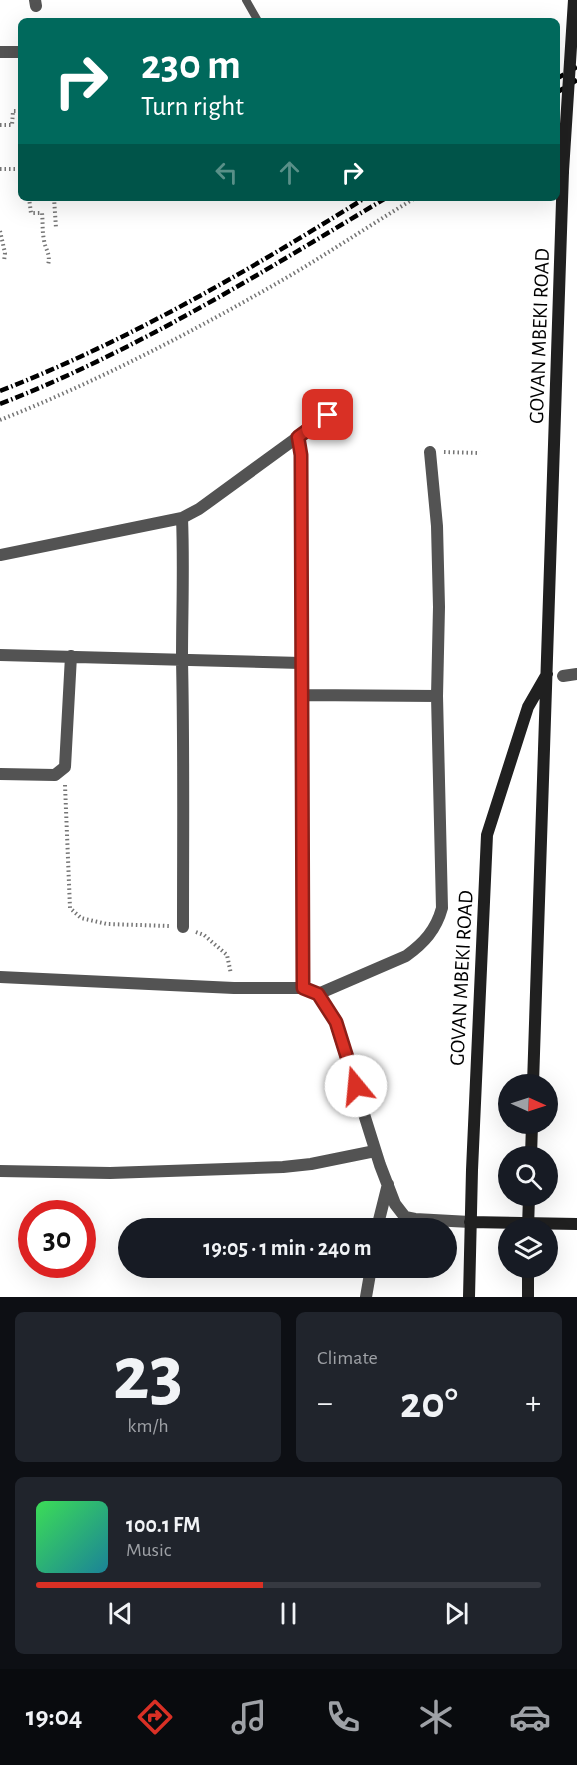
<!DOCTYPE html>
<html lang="en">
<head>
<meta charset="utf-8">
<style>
	body { margin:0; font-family:"Alegreya Sans",sans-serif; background:#20242c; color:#f1f3f6; height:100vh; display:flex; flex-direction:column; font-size:22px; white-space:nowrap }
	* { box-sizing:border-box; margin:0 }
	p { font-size:20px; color:#9ea1a6 }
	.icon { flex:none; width:33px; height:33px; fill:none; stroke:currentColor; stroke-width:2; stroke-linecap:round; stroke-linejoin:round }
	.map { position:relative; height:1297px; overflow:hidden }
	.panel { display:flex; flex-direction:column; gap:15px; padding:15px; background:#0d0f14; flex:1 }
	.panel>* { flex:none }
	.top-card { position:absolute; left:18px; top:18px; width:542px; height:183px; border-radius:9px; box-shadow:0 6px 24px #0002; background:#00695c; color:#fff; overflow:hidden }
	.needle { width:39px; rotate:93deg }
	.controls { position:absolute; left:498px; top:1074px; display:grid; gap:12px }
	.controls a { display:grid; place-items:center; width:60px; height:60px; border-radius:50%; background:#171b24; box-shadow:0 6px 24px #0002; font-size:30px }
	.speed { position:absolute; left:18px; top:1200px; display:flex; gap:12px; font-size:30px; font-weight:700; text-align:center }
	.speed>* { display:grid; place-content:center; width:78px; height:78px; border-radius:50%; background:#171b24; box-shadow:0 6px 24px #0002; line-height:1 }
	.speed .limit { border:9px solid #d22; background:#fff; color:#111 }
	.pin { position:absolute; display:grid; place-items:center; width:51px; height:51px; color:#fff; margin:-26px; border-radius:12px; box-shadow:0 3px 9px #0006 }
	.me { position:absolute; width:66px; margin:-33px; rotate:343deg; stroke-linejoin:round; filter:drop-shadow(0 0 4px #0008) }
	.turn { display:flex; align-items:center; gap:21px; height:126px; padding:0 24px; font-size:27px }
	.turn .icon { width:78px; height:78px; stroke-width:2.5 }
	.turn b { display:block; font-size:42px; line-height:51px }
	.lanes { display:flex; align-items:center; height:57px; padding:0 24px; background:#0003; justify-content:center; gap:30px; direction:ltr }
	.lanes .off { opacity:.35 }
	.big { font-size:45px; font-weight:600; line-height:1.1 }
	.panel .card { flex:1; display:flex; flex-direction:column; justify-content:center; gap:9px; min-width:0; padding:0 21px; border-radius:9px; background:#20242c }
	.panel .dial { align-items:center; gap:0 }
	.dial b { font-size:78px; line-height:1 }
	.song { display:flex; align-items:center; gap:18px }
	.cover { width:72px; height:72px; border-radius:9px; background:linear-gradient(135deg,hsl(130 70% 55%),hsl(190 70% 35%)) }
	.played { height:6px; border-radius:3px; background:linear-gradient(90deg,#d93025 45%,#363941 45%) }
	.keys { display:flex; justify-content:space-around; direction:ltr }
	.heat { display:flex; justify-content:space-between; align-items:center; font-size:33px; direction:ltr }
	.panel .tiles { flex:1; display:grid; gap:15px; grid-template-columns:1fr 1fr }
	.card:last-child { grid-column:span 2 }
	.trip { position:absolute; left:118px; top:1218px; width:339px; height:60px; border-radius:30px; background:#171b24; box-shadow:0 6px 24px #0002; font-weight:600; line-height:60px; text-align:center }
	.tabs { display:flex; height:96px; justify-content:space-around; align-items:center; background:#090b0e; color:#9ea1a6 }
	.tabs .icon { width:42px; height:42px }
	.tabs .active { color:#d93025 }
	.tabs b { font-size:27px; color:#f1f3f6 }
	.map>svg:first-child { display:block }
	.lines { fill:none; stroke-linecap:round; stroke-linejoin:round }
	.path { stroke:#757575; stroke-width:4; stroke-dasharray:1.5 3; stroke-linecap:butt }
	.service { stroke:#535353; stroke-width:8 }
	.minor { stroke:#535353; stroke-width:12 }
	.secondary { stroke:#202020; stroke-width:12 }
	.rail { stroke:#000; stroke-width:4.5; stroke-dasharray:9 3 1.5 3; stroke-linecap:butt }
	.secondary-bridge { stroke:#202020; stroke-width:12 }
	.route-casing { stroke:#8d1f18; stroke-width:15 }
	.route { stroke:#d93025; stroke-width:10 }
	.labels { text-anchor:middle; stroke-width:6; stroke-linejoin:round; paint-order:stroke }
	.street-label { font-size:21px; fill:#000; stroke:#fff }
</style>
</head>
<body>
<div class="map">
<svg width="577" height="1297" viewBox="0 0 577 1297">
	<rect width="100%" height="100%" fill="#fff"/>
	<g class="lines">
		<!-- path -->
		<path class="path" d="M0,125H12L13,111H21
			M0,169H21
			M34,198H29L31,213H42C43,222 42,231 44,240C45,249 51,254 48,265
			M54,198L56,228
			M0,231L5,253L4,261
			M0,420C99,381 194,331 286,278C330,252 372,224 415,198
			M444,452L480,453
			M65,785L70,908L81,918L107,924L169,926
			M196,932L204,935L227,955L231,974"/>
		<!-- service -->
		<path class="service" d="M246,0L258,21"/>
		<!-- minor -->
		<path class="minor" d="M35,0L36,6
			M0,52H21
			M298,437L301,455L303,988
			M182,518C184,565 182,612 182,660C184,749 183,838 183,927
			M0,555L182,518L199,509L328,415
			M0,655L301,663
			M563,676L577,674
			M302,695L437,696
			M0,774L55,775L65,767L71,656
			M0,977L234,988H303L318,994L335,1022L380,1165L395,1204L405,1217L415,1219L470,1222
			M318,994L406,956C424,943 436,930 442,908L437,696L439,607L437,526L430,452
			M0,1171L110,1173L283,1167L311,1164L375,1151
			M377,1228L388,1184
			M366,1297L371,1268"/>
		<!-- secondary -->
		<path class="secondary" d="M533,1084L563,171
			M531,1156L532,1124
			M470,1222L577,1224
			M528,1228L529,1196
			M469,1297L472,1170L487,835L528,707L547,674
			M528,1297V1268"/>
		<!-- rail -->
		<path class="rail" d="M556,79L577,67
			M556,93L577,80
			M0,391C128,341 248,271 365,198
			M0,404C136,351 261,273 386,198"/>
		<!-- secondary-bridge -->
		<path class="secondary-bridge" d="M563,171L574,0"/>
	</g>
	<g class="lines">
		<!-- route casing -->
		<g class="route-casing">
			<path id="route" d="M328,415L298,437L301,455L303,988L318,994L336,1022L356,1086"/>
		</g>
		<!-- route -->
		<use href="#route" class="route"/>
	</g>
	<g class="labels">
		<!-- street labels -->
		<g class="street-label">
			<text transform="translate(539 336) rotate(-88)" y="7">GOVAN MBEKI ROAD</text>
			<text transform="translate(461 978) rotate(-87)" y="7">GOVAN MBEKI ROAD</text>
		</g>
	</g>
</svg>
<div class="controls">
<a><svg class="needle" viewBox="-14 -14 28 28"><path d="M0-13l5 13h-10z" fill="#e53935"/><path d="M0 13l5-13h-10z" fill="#9ea1a6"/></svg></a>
<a><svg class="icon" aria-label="search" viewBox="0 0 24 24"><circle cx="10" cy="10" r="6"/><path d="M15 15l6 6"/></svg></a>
<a><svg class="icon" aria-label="layers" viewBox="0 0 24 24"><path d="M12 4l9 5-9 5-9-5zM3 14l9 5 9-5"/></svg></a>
</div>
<div class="speed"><div class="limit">30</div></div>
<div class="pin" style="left:328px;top:415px;background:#d93025"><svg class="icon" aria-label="arrive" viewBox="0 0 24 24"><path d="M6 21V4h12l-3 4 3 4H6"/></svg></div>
<svg class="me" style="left:356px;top:1086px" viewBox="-20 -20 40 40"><circle r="19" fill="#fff"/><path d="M0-13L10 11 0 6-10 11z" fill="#d93025"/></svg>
<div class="trip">19:05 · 1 min · 240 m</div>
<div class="top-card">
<div class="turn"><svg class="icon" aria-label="right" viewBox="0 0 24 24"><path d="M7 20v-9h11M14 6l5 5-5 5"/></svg><div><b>230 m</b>Turn right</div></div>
<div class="lanes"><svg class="icon off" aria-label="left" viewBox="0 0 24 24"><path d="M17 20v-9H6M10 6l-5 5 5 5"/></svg><svg class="icon off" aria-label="ahead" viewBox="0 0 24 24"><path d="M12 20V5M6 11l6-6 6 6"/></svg><svg class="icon" aria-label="right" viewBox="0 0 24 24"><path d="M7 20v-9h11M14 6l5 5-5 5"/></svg></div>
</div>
</div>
<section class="panel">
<div class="tiles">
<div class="card dial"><b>23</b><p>km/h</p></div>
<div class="card"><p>Climate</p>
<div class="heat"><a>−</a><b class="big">20°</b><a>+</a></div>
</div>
<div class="card">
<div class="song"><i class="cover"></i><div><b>100.1 FM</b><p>Music</p></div></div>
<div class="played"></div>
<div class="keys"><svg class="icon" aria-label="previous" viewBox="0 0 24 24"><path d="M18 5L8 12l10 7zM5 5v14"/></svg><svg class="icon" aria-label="pause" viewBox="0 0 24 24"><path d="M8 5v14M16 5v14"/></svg><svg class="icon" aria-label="next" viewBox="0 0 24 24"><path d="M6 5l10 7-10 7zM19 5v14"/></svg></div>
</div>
</div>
</section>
<nav class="tabs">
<b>19:04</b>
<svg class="icon active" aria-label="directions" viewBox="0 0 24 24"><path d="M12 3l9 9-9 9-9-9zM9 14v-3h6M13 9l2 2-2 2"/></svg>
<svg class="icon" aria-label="music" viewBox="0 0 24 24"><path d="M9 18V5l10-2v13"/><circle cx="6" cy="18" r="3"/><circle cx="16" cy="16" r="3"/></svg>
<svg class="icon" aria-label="phone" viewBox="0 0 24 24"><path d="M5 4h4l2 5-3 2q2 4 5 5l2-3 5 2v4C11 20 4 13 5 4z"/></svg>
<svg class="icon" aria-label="climate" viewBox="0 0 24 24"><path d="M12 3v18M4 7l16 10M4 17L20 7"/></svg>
<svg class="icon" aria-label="car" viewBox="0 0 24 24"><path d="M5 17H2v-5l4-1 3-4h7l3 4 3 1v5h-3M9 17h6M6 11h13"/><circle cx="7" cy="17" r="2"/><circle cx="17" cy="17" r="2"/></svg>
</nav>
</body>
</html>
